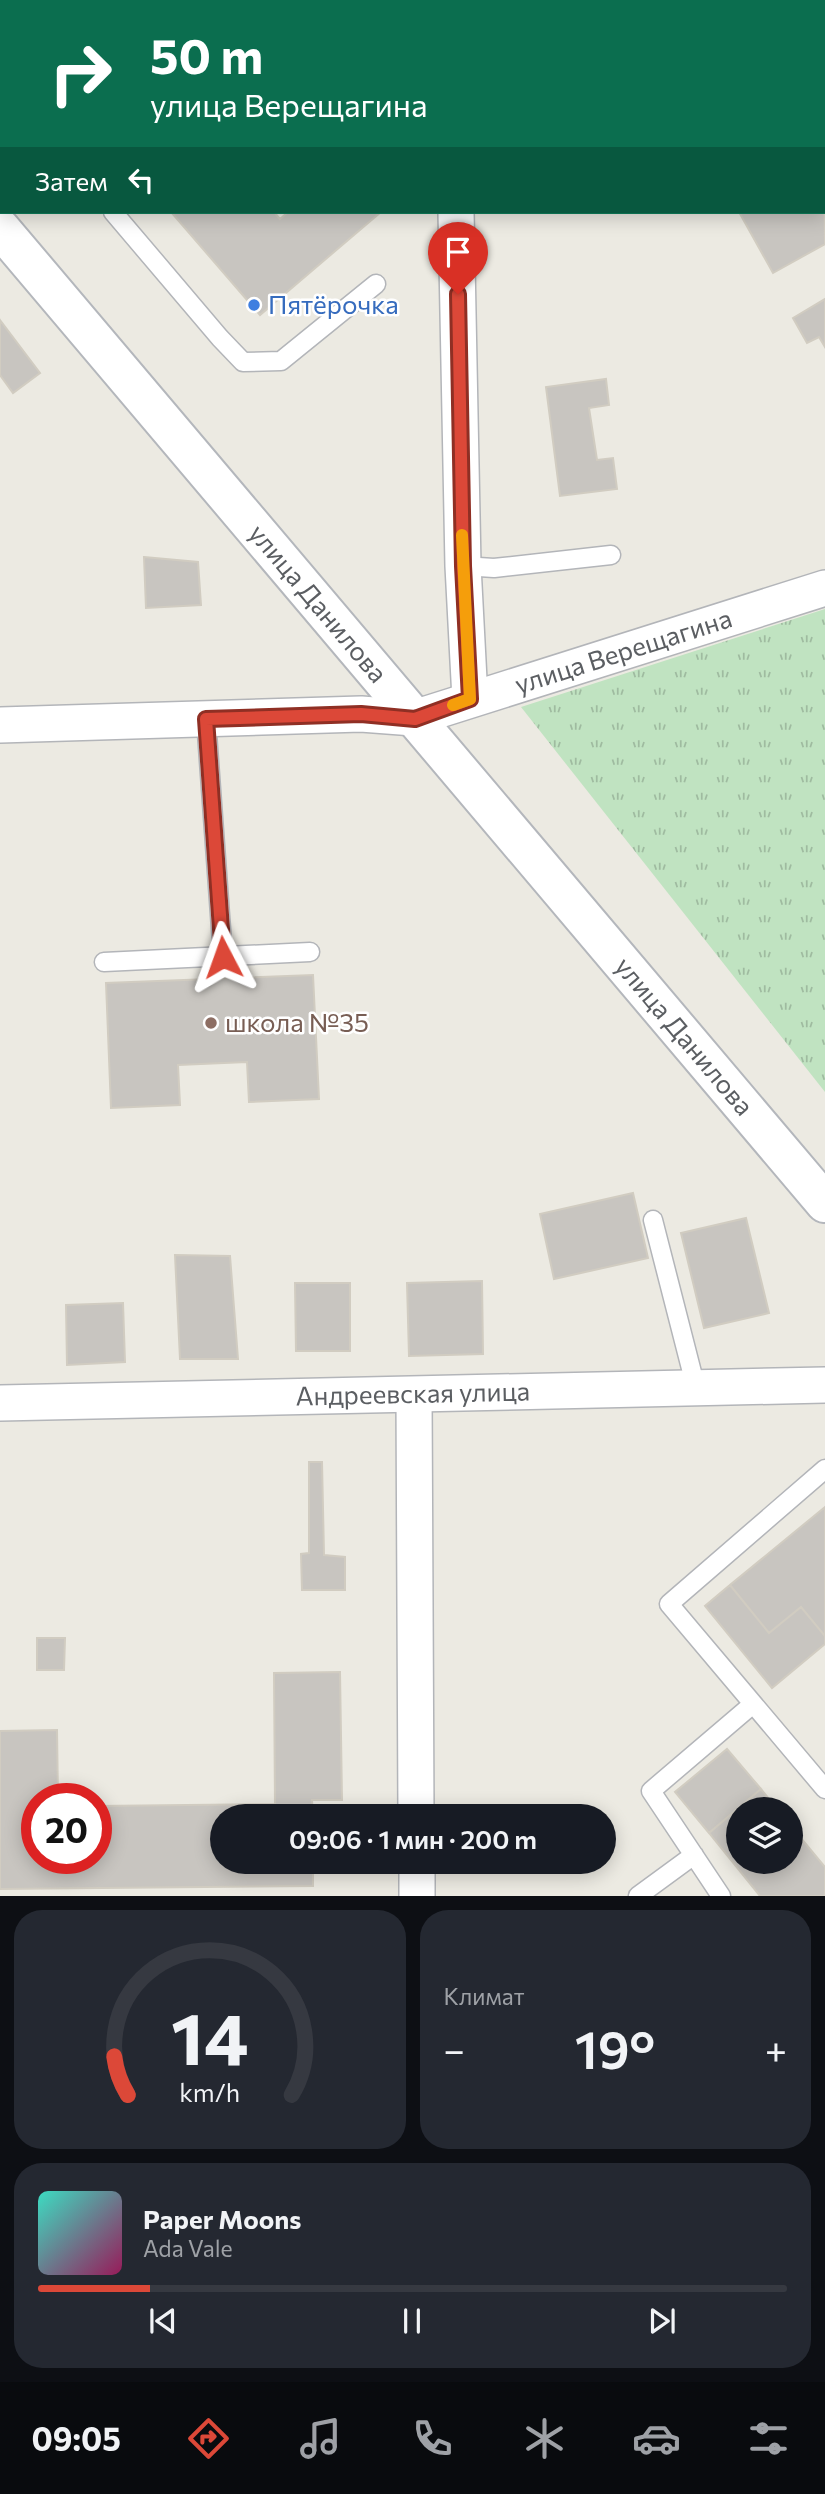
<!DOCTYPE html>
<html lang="ru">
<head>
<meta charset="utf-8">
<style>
	body { margin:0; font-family:Commissioner,sans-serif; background:#242831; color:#f1f3f6; height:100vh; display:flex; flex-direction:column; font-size:26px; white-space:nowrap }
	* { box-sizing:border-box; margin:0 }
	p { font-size:23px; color:#9ea1a6 }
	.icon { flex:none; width:38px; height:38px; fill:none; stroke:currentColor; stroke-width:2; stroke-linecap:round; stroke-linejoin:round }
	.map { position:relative; height:1896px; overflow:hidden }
	.details { display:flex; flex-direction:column; gap:14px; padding:14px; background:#0d0f14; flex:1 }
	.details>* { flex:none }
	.guide { position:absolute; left:0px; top:0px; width:826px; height:214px; box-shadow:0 4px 18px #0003; background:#0b6e4f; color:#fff; overflow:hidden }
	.tools { position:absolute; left:726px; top:1797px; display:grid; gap:14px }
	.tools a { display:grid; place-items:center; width:77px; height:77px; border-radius:50%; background:#171b24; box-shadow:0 4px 18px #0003; font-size:35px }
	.speed { position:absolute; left:21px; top:1783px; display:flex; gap:14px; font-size:35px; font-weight:700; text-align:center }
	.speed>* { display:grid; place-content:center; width:91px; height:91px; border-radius:50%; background:#171b24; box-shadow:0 4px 18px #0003; line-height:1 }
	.speed .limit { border:10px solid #d22; background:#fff; color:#111 }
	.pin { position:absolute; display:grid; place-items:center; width:60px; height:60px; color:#fff; margin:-72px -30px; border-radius:50% 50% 50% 0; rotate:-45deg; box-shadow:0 0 7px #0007 }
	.pin .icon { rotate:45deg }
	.me { position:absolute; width:77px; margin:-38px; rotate:356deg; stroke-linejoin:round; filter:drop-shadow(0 0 5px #0008) }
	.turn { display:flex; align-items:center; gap:24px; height:147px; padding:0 35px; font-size:32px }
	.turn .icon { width:91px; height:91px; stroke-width:2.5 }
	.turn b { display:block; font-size:49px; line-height:60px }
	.then { display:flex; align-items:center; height:66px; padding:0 35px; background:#0003; gap:14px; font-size:26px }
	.big { font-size:52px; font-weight:600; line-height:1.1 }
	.details .tile { flex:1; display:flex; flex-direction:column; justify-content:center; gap:10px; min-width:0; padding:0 24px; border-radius:28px; background:#242831 }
	.details .dial { align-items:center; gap:0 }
	.dial svg { height:182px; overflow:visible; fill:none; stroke:#363941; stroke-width:7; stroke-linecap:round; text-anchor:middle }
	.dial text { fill:#f1f3f6; stroke:none }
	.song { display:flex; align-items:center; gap:21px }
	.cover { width:84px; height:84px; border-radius:10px; background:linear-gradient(135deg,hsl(170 70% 55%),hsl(330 70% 35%)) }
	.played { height:7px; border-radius:4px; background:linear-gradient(90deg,#dc4838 15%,#363941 15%) }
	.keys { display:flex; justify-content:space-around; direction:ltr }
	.heat { display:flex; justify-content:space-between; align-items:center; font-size:38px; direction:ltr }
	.details .tiles { flex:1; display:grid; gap:14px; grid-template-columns:1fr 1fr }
	.tile:last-child { grid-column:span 2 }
	.trip { position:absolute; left:210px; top:1804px; width:406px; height:70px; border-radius:35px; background:#171b24; box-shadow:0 4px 18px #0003; font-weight:600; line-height:70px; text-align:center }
	.dock { display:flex; height:112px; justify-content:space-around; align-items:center; background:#090b0e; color:#9ea1a6 }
	.dock .icon { width:49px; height:49px }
	.dock .active { color:#dc4838 }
	.dock b { font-size:32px; color:#f1f3f6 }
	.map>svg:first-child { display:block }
	.park { fill:url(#park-tufts) }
	.building { fill:#c8c5c0; stroke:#d1ccc1; stroke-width:2 }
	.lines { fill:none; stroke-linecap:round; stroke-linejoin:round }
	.service-casing { stroke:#b3b5b9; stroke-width:21 }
	.minor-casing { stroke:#b3b5b9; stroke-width:38 }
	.secondary-casing { stroke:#b4b7bc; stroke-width:42 }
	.service { stroke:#fff; stroke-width:18 }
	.minor { stroke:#fff; stroke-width:35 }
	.secondary { stroke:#fff; stroke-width:38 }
	.route-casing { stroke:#8f2f24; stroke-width:18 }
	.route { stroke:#dc4838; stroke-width:12 }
	.slow { stroke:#f59e0b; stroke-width:12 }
	.shop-dot { fill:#3f7fe0; stroke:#fff; stroke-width:2.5 }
	.education-dot { fill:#8d6e63; stroke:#fff; stroke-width:2.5 }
	.labels { text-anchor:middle; stroke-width:5; stroke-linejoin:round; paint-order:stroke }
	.shop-label { font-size:26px; fill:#366cbe; stroke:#fff; text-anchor:start }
	.street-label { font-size:26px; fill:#5b5e62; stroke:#fff }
	.education-label { font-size:26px; fill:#785e54; stroke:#fff; text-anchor:start }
</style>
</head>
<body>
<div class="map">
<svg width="825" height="1896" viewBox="0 0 825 1896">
	<defs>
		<pattern id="park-tufts" width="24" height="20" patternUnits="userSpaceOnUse" patternTransform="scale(1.75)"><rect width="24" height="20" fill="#c0e3c1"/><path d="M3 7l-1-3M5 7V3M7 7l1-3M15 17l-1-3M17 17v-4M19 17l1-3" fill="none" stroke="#9fbba0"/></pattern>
	</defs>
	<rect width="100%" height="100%" fill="#eceae2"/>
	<!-- park -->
	<path class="park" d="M825,609V1092L521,707Z"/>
	<!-- building -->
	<path class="building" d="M35,0H93L95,2H33Z
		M619,0H825V40L824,2Z
		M824,150L825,244L773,273L739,212H824Z
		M171,212H274L280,219L288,212H381L260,315Z
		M825,299V347L819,337L807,343L793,318Z
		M0,320L40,373L13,393L0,375Z
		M606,379L609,405L589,408L597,460L613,458L617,489L560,496L546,387Z
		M144,557L198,562L201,605L146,608Z
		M313,975L319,1099L249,1102L247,1062L178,1065L180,1105L111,1108L106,983Z
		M633,1193L648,1258L554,1279L540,1214Z
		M746,1218L769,1313L704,1328L681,1233Z
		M175,1255L230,1256L238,1359H180Z
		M482,1281L483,1354L409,1356L407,1283Z
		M295,1283H350V1351H296Z
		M123,1303L125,1362L67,1365L66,1305Z
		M309,1462H322L324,1555L345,1557V1590H302L301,1554L309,1553Z
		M825,1507V1636L801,1607L769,1633L730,1585Z
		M730,1585L769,1633L801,1607L825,1636V1644L772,1688L705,1606Z
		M37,1638H65L64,1670H37Z
		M340,1672L342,1800H312L313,1816H222V1862H313V1886L0,1889V1731L57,1730L58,1799H37V1858H96V1806L275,1804L274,1673Z
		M727,1749L761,1789L709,1833L675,1792Z
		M761,1789L778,1810H738V1862H791V1826L825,1867V1896H760L709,1833Z"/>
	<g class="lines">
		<!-- service casing -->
		<g class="service-casing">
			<path id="service" d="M144,0L145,2
				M376,2V0
				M0,77L2,80
				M113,212L220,338L243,362L281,361L376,284
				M463,566L494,568L611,555
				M206,719L223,957
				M104,962L310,952
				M653,1220L696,1388
				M825,1469L669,1604L825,1789
				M638,1896L694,1855
				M721,1896L651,1791L753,1704"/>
		</g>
		<!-- minor casing -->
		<g class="minor-casing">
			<g id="minor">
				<path d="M452,0V2"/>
				<path d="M456,212L463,566L470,699"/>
				<path id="s1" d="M0,725L361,714L414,718L825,588"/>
				<path d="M414,1395L416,1816"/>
				<path id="s2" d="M0,1403L825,1385"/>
				<path d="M417,1862V1896"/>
			</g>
		</g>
		<!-- secondary casing -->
		<g class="secondary-casing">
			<g id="secondary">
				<path id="s3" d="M0,228L825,1203"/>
			</g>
		</g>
		<!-- service -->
		<use href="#service" class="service"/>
		<!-- minor -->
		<use href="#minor" class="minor"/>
		<!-- secondary -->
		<use href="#secondary" class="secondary"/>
	</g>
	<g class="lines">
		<!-- route casing -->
		<g class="route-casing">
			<path id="route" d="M223,957L206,719L361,714L415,719L470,699L463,566L458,294"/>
		</g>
		<!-- route -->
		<use href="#route" class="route"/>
		<!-- slow -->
		<path class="slow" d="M453,705L470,699L462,535"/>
	</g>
	<!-- markers -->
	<circle class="shop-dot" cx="254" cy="305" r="7"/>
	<circle class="education-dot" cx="211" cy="1023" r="7"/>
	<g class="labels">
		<!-- shop labels -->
		<g class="shop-label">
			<text x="268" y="314">Пятёрочка</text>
		</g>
		<!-- street labels -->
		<g class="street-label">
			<text dy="9" stroke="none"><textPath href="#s3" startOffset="492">улица Данилова</textPath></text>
			<text dy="9" stroke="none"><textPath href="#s1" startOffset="634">улица Верещагина</textPath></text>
			<text dy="9" stroke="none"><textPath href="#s3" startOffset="1059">улица Данилова</textPath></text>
			<text dy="9" stroke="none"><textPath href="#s2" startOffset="413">Андреевская улица</textPath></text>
		</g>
		<!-- education labels -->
		<g class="education-label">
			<text x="225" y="1032">школа №35</text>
		</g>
	</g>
</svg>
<div class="tools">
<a><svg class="icon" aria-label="layers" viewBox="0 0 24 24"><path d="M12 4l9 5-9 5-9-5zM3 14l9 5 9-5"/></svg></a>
</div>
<div class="speed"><div class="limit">20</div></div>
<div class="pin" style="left:458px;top:294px;background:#d93025"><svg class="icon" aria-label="arrive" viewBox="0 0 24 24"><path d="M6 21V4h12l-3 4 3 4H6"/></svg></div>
<svg class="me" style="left:223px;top:957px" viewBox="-20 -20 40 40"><path d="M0-17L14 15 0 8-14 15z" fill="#dc4838" stroke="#fff" stroke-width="4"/></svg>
<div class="trip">09:06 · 1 мин · 200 m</div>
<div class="guide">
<div class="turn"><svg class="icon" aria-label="right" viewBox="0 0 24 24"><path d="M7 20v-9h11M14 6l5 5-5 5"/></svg><div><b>50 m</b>улица Верещагина</div></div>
<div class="then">Затем<svg class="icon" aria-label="left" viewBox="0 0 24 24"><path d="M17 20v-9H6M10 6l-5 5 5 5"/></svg></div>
</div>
</div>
<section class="details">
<div class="tiles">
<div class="tile dial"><svg viewBox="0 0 100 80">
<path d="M14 69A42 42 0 1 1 86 69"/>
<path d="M14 69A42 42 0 0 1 8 52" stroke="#dc4838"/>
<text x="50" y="56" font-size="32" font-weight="700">14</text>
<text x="50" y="72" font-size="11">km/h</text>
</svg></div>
<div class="tile"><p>Климат</p>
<div class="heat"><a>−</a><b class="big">19°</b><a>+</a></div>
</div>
<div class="tile">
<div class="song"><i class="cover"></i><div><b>Paper Moons</b><p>Ada Vale</p></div></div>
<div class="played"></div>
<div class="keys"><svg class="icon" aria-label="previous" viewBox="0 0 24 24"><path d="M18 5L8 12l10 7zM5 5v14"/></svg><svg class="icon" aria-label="pause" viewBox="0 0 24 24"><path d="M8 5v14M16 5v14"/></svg><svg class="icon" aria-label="next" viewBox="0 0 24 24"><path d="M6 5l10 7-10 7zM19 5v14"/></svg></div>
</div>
</div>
</section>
<nav class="dock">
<b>09:05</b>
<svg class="icon active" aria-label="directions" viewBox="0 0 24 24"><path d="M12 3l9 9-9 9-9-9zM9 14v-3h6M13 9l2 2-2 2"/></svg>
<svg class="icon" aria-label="music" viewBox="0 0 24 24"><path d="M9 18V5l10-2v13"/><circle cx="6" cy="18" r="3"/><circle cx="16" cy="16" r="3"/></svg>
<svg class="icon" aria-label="phone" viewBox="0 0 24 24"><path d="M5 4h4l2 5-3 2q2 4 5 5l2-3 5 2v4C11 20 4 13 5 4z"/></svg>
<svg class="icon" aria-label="climate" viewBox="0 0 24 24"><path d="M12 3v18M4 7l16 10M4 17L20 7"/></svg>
<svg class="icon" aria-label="car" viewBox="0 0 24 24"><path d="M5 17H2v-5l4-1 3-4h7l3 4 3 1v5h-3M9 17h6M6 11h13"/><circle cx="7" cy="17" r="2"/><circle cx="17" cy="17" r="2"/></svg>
<svg class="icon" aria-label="filters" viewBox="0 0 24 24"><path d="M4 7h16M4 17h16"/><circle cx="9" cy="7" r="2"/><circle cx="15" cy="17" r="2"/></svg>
</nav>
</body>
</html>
